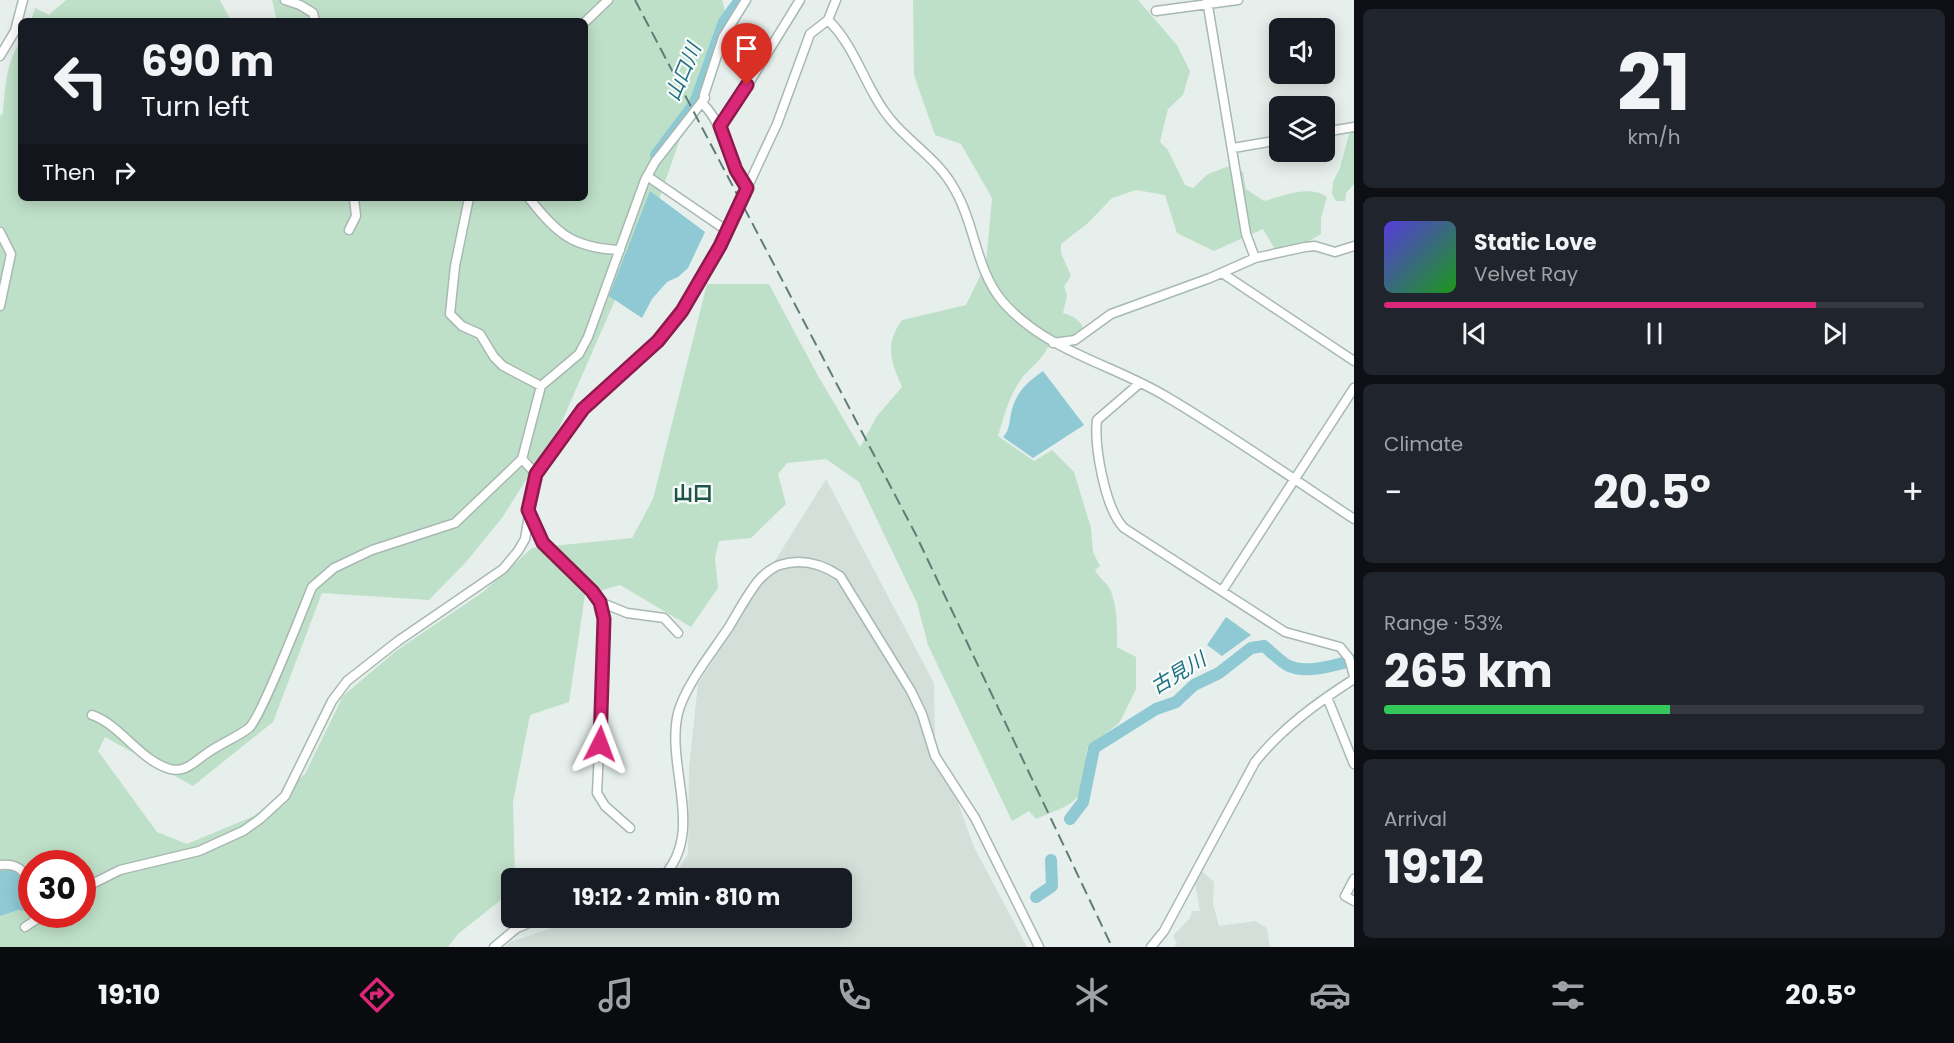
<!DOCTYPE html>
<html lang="en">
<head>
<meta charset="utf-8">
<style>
	body { margin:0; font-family:Poppins,"Noto Sans JP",sans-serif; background:#20242c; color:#f1f3f6; height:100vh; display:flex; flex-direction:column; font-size:22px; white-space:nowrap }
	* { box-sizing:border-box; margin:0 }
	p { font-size:20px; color:#9ea1a6 }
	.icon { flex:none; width:33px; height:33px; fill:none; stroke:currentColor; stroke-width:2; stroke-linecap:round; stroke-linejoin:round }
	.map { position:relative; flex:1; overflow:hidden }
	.panel { display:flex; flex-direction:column; gap:9px; padding:9px; background:#0d0f14; width:600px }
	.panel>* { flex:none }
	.top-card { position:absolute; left:18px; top:18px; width:570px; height:183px; border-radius:9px; box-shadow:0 3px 15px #0003; background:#171b24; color:#f1f3f6; overflow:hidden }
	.controls { position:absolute; left:1269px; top:18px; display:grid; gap:12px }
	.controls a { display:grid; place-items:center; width:66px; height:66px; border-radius:9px; background:#171b24; box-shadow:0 3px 15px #0003; font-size:30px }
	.speed { position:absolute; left:18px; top:850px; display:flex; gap:12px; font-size:30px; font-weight:700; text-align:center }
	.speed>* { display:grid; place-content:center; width:78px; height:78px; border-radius:50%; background:#171b24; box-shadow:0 3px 15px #0003; line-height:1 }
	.speed .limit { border:9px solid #d22; background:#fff; color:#111 }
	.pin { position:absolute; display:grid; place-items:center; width:51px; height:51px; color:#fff; margin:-62px -26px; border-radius:50% 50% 50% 0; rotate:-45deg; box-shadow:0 0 6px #0007 }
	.pin .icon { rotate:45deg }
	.me { position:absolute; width:66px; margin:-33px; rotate:3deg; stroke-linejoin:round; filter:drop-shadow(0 0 4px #0008) }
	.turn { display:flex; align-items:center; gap:21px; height:126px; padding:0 24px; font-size:27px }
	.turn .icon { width:78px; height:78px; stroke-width:2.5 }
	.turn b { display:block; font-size:42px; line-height:51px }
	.then { display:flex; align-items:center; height:57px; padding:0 24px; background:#0003; gap:12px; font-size:22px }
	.big { font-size:45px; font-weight:700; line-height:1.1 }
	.panel .tile { flex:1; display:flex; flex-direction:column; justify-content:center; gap:9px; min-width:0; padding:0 21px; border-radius:9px; background:#20242c }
	.panel .dial { align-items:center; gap:0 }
	.dial b { font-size:78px; line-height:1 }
	.song { display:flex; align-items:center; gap:18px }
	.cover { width:72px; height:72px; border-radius:9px; background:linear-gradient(135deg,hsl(250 70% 55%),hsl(120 70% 35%)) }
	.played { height:6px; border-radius:3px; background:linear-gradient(90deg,#db2777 80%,#363941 80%) }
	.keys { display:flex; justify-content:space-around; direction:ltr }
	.heat { display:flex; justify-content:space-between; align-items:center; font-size:33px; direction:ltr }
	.charge { height:9px; border-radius:4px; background:linear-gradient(90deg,#34c759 53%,#363941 0) }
	.trip { position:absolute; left:501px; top:868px; width:351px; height:60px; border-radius:9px; background:#171b24; box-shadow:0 3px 15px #0003; font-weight:700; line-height:60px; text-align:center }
	.menu { display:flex; height:96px; justify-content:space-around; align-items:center; background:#090b0e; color:#9ea1a6 }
	.menu .icon { width:42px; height:42px }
	.menu .selected { color:#db2777 }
	.menu b { font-size:27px; color:#f1f3f6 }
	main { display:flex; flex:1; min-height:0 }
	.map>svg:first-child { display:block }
	.built { fill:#d4dfda }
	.green { fill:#bfe0c8; fill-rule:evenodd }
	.water { fill:#8ec9d4 }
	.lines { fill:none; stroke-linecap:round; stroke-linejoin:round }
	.river { stroke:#8ec9d4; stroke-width:12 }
	.minor-casing { stroke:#a8b8b2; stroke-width:11 }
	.minor { stroke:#fff; stroke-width:8 }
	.rail { stroke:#5f7d75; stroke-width:2; stroke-dasharray:12 6; stroke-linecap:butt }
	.route-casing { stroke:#8e194d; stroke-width:15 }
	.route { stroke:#db2777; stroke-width:10 }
	.labels { text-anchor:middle; stroke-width:4.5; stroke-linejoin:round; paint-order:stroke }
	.water-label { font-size:20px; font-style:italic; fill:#1c6f80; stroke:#f7fbf9 }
	.neighbourhood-label { font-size:20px; font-weight:bold; fill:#1f5548; stroke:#f7fbf9 }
</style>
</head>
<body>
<main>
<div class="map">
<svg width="1354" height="947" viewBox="0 0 1354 947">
	<rect width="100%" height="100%" fill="#e6efeb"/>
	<!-- built -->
	<path class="built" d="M826,479L934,683L935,739L974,847L1027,947H505L510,942L581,918H842V879H672L688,854L689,768L698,684Z
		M1202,871L1214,882L1213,904L1219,926L1255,921L1267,928L1270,947H1174L1177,943L1173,936L1190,918L1192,911H1200L1195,884Z"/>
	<!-- green -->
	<path class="green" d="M66,0H220L231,21H31L35,8L49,15Z
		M272,0H722L725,10L658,202L559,428L502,518L466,562L429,600L322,593L273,722L193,786L105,737L98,751L157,832L187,844L254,816L305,774L343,696L396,651L483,592L532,548L632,538L653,499L707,284H769L817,374L860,447L877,416L902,387C891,361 884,345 902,320L966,305L986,264L992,198L961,144L935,135L914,75L913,0H1138L1177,45L1190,71L1183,95L1168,109L1160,142L1168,150L1185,185L1193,188L1208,174L1229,166L1243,172L1246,189L1264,201C1283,196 1309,184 1327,197L1321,218V234L1304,244L1276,251L1263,229L1214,251L1177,233L1165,195L1136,190L1112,198L1088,223L1061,244V253L1071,276L1064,286L1067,296L1063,313L1074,317L1082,325V332L1074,338L1052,340C1043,359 1035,363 1022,378C1009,395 1004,417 998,436L1034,461L1052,450L1074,472L1091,528L1093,552L1100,566L1095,570C1099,578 1106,582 1110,589C1118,608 1117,628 1117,647L1136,657V689L1124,714L1119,723L1087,748C1085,760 1086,774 1083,787C1079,805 1051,812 1036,819L1029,811L1012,821L928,645L917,603L859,482L826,459L787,463L778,474L786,504L751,538L719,541L715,558L718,588L691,627L620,585L585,595L569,702L530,715L513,802L515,879H512L511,892L458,934L448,947H0V116L3,113C5,90 6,61 21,41V198H585V21H277ZM32,864H82V915H32Z
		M1354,125V184L1346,193L1345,201H1336L1332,194L1333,182L1340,168L1351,127Z"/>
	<!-- water -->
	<path class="water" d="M650,191L705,232L688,268L678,277L667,282L652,299L642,318L609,296Z
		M1043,371L1084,425L1033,458L1003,437C1011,430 1009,416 1013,406C1019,389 1029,381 1043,371Z
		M1226,617L1251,635L1222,656L1207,645Z
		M11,870C27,877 32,896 31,912L18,910L0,916V871Z"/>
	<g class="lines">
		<!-- river -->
		<path class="river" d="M656,155L695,103L724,22L740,0
			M1070,819L1083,802L1094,748L1156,709L1176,702L1194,685L1219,673L1251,648L1264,646C1271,652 1279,660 1287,665C1305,675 1335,665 1354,660
			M1036,897L1052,886L1051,860"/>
		<!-- minor casing -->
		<g class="minor-casing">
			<path id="minor" d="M285,0L300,5L313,13L315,21
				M746,0L723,37L704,95L703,104C726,127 728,162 747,188
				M1207,0L1246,234L1255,258
				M1156,11L1238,0
				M828,20C857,48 865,89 891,120C912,145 939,160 955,190C975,224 976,271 1003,302C1047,352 1113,364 1167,397C1231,435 1292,478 1354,519
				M828,20L836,0
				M585,22L608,0
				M0,56L15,31L23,0
				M720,126L731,112L800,0
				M1324,132L1354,127
				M1233,148L1280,140
				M647,176L726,230
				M469,198L455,266L450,314L462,326L480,334L494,357L503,366L541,386
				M529,198C557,234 573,248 620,250
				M349,230L356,216L354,198
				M0,232L11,254L0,306
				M1222,273L1354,361
				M1053,343L1075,340L1111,314L1210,278L1255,258L1305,247L1315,246L1335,252L1354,246
				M1140,383L1097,420C1094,446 1105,509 1124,528L1285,632L1340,647L1349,658L1354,676
				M522,459L536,474
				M528,510L543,543L592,591L600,602L605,619L597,793L605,806L630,828
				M1222,591L1354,388
				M600,602L627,613L664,618L678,633
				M1327,697L1354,764
				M92,715C121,725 139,760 170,769C185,773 194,762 206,754C219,744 236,738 249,728C261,718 303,609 312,587L334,568L372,550L455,523L522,459L541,386L579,354L588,337L645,180L655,162L705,98
				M0,865C18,863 23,870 32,885
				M661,879C707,833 665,768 678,713C685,686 713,651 729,627C738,612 747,595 758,581C763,575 773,567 780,565C802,558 822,564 840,576L911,691L922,714L935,756L975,818L1039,947
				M1354,879L1345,896L1354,901
				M82,889L120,870L199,851L243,831L260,819L285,796L332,701L347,681L398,641L503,569L518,551L525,539L536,474L583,409L658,341L694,294L720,246L777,124L810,34L828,20
				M25,927L43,915
				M494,947L517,928L541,918
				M1151,947L1164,931L1255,762C1282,728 1318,702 1354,679"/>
		</g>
		<!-- minor -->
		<use href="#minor" class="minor"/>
		<!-- rail -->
		<path class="rail" d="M635,0L915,533L1112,947"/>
	</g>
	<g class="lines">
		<!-- route casing -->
		<g class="route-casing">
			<path id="route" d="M600,744L604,619L600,602L592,591L543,543L528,510L536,474L583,409L658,341L682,311L720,246L747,188L736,170L720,126L747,85"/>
		</g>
		<!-- route -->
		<use href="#route" class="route"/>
	</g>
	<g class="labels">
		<!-- water labels -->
		<g class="water-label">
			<text transform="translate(683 72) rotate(-67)" y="7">山口川</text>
			<text transform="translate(1178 673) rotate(-31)" y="7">古見川</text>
		</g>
		<!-- neighbourhood labels -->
		<g class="neighbourhood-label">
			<text x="693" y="500">山口</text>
		</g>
	</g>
</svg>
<div class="controls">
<a><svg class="icon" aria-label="sound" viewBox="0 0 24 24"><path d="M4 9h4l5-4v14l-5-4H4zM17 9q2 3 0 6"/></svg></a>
<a><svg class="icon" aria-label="layers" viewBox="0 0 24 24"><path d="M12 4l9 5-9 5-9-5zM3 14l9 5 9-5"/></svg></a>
</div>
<div class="speed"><div class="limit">30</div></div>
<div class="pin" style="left:747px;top:85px;background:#d93025"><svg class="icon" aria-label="arrive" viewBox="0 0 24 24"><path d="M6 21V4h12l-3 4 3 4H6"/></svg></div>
<svg class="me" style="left:600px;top:744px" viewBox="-20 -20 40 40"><path d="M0-17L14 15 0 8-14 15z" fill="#db2777" stroke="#fff" stroke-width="4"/></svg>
<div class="trip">19:12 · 2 min · 810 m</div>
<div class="top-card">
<div class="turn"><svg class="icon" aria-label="left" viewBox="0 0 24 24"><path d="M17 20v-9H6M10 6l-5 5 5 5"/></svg><div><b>690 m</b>Turn left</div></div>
<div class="then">Then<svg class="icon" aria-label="right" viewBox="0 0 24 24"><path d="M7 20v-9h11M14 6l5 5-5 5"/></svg></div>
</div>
</div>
<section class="panel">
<div class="tile dial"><b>21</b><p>km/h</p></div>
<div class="tile">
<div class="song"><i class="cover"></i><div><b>Static Love</b><p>Velvet Ray</p></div></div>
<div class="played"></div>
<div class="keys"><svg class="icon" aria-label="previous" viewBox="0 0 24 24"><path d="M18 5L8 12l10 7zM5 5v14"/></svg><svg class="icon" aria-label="pause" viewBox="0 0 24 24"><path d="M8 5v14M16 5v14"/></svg><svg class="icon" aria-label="next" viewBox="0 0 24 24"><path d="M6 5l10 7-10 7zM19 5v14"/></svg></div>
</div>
<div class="tile"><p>Climate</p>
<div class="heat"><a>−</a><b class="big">20.5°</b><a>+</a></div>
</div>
<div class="tile"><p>Range · 53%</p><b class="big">265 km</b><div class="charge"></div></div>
<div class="tile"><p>Arrival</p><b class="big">19:12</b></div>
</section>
</main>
<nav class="menu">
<b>19:10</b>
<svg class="icon selected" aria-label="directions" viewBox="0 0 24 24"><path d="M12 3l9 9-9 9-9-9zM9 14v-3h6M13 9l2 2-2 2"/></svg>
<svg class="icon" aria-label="music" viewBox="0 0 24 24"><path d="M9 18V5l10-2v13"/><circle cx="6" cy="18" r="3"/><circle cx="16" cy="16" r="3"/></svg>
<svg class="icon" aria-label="phone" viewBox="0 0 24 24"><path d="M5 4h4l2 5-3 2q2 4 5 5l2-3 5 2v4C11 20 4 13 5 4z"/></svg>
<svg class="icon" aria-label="climate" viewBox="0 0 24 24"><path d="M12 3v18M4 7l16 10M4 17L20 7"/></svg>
<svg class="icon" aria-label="car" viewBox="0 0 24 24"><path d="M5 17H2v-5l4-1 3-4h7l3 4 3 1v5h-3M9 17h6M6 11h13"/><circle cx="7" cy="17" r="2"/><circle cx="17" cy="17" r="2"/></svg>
<svg class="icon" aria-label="filters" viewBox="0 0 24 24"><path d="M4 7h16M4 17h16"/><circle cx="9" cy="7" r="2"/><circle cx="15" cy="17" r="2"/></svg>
<b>20.5°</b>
</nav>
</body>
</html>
